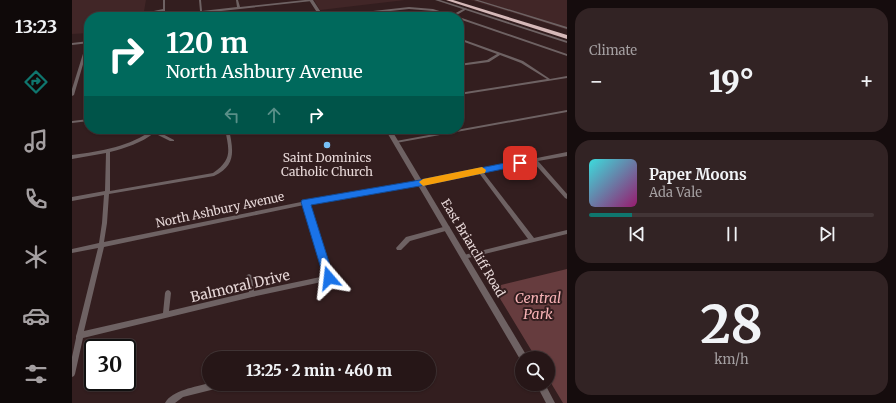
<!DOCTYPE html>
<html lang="en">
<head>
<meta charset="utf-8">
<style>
	body { margin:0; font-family:Merriweather,serif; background:#322324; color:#f1f3f6; height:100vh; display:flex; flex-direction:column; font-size:15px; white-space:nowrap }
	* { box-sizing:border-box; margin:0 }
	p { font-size:13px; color:#a49fa1 }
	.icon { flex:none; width:22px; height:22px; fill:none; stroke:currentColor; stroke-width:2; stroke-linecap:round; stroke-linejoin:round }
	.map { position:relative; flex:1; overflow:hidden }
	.sheet { display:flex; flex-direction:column; gap:8px; padding:8px; background:#150c0d; width:329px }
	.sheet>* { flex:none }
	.banner { position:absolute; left:12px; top:12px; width:380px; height:122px; border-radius:16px; box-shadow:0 1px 3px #0004,0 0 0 1px #423536; background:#00695c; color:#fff; overflow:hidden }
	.fabs { position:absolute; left:443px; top:351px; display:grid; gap:8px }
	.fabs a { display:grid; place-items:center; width:40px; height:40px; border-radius:50%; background:#261617; box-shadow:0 1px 3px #0004,0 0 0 1px #423536; font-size:20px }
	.speed { position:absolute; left:12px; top:339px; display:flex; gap:8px; font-size:20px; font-weight:700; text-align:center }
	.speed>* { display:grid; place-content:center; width:52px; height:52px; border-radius:50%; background:#261617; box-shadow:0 1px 3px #0004,0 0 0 1px #423536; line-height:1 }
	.speed .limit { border:2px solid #111; border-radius:6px; background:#fff; color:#111 }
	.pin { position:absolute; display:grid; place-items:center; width:34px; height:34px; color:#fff; margin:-17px; border-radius:8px; box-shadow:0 2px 6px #0006 }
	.me { position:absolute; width:44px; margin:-22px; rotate:343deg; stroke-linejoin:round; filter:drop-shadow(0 0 3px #0008) }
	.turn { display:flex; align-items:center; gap:14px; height:84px; padding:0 16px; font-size:18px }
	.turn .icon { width:52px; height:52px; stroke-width:2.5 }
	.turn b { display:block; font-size:28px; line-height:34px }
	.lanes { display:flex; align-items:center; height:38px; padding:0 16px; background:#0003; justify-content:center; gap:20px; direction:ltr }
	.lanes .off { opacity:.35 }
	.big { font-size:30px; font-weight:800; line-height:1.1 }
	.sheet .card { flex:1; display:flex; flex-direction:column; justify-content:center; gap:6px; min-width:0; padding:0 14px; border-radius:16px; background:#322324 }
	.sheet .dial { align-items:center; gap:0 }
	.dial b { font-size:52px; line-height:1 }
	.song { display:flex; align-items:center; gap:12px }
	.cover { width:48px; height:48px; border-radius:6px; background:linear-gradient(135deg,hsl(180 70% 55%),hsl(320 70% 35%)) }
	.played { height:4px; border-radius:2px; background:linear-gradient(90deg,#0f766e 15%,#423536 15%) }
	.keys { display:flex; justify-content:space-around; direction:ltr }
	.heat { display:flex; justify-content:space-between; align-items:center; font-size:22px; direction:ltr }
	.trip { position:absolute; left:130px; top:351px; width:234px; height:40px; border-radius:20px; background:#261617; box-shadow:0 1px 3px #0004,0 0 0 1px #423536; font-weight:800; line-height:40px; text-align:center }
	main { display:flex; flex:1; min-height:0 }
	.tabs { display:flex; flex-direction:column; width:72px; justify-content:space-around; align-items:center; background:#0f0909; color:#a49fa1 }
	.tabs .icon { width:28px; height:28px }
	.tabs .on { color:#0f766e }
	.tabs b { font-size:18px; color:#f1f3f6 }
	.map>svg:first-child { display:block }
	.built { fill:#412627 }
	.green { fill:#663c3e }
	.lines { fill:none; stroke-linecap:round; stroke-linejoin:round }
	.minor { fill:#6e6263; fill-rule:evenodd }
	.tertiary { fill:#6e6263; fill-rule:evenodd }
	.motorway { fill:#d6b9b9; fill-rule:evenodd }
	.route { fill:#1a73e8; stroke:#114b97 }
	.slow { fill:#f59e0b }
	.poi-dot { fill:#77c0f7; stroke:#331e1f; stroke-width:1.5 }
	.labels { text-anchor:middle; stroke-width:4; stroke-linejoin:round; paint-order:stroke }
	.poi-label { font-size:12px; fill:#e7d8d8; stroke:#331e1f }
	.street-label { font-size:12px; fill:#e7d8d8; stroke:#331e1f }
	.near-street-label { font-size:14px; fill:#e7d8d8; stroke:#331e1f }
	.near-park-label { font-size:14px; font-style:italic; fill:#f7b2b5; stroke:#331e1f }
</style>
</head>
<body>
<main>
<nav class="tabs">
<b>13:23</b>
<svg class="icon on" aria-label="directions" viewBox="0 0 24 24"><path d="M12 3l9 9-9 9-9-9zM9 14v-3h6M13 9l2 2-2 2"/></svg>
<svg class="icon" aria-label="music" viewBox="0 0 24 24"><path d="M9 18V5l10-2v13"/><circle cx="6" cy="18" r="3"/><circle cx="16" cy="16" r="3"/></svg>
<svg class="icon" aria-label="phone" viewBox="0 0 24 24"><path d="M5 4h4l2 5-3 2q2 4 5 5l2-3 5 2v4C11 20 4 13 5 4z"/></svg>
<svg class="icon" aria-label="climate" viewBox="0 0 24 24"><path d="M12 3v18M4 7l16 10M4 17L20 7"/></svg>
<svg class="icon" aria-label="car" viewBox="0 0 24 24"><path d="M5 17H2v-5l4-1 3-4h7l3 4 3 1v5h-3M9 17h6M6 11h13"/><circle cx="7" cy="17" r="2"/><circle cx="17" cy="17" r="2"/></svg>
<svg class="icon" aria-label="filters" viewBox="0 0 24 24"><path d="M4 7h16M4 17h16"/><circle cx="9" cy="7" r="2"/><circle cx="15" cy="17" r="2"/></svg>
</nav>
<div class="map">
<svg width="495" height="403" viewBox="0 0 495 403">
	<rect width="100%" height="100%" fill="#331e1f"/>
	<!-- built -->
	<path class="built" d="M0,0H74L71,17H17V33L0,34Z
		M242,0H333L248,10Z
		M398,0H495V30L477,24Z"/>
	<!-- green -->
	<path class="green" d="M495,269V403H491L476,378V358H464L421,287Z"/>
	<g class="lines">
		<!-- minor -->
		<path class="minor" d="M91,0H93V12L103,14L128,11L127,0H129L130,11L165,7L164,0H166L168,7L233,0H241L240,1L103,16L91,13V11L69,15L68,14L91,9Z
			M402,0H406L495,27V29Z
			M337,7L361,9L380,15L393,8L395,9L383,16L384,17H380L361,11L337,9L264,17H255L256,16Z
			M387,17L495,54V56L387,19Z
			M387,38L451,61L478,79L495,76V78L387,95V93L475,79L449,63L428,55L417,62L387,66V64L415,60L425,54L387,40Z
			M15,41H17V44L2,95L0,96V89Z
			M495,110V112L324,143L322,142L324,141Z
			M17,119V121L0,123V121Z
			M82,129H87L85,131L102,140V141H98L82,133C69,143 54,148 38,152V191L141,173C161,159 157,150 153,129H157C161,150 165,165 142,176L37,194L35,223L32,242L234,201L348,181L495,152V156L466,161L495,194V199L493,198L461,162L411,172L462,238L495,230V234L392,259H390L389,257L390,255H392L456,239L407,173L348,185L237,204L260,278L259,280L180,297L11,338L3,374L2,376L0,377V357L4,338V336L5,333L26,248L0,253V249L27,243L30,223L32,195L0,201V197L33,191L34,153L0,159V155C30,151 57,147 82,129ZM232,205L253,276L182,291L180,277L179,275L177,274L175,275L174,277L177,292L97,311L99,293L98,291L96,290L94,291L93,293L91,313L12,331L32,247Z
			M375,226H377L378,228L377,230L338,241L329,250H325L324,248L334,237Z
			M137,383V384H151L150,387L147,388L111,397L103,403H93C100,390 124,387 137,383Z"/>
		<!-- tertiary -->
		<path class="tertiary" d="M237,0H241L252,17H248Z
			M363,0H368L495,41V43Z
			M17,41V43L0,45V43Z
			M313,129H319L456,358H450V361H449Z
			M464,384H473L483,403H474Z"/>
		<!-- motorway -->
		<path class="motorway" d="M374,0H381L495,35V39Z"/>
	</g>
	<!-- route -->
	<path class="route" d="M448,160L451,161V165L348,186L239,205L262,278L261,282L257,283L253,282L229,202L230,200L348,180Z"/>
	<!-- slow -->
	<path class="slow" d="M410,167L414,170L413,173L351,186L347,182L351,179Z"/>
	<!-- markers -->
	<circle class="poi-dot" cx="255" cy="145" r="4"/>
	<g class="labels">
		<!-- poi labels -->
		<g class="poi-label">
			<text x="255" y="162">Saint Dominics<tspan x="255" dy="14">Catholic Church</tspan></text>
		</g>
		<!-- street labels -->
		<g class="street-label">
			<text transform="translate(148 210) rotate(-12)" y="4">North Ashbury Avenue</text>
			<text transform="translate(401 248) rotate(59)" y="4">East Briarcliff Road</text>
		</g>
		<!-- near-street labels -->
		<g class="near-street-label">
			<text transform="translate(168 286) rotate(-13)" y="5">Balmoral Drive</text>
		</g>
		<!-- near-park labels -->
		<g class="near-park-label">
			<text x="466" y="303">Central<tspan x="466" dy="16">Park</tspan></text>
		</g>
	</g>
</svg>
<div class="fabs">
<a><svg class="icon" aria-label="search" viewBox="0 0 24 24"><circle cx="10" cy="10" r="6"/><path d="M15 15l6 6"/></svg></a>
</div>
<div class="speed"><div class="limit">30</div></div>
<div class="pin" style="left:448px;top:163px;background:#d93025"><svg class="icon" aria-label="arrive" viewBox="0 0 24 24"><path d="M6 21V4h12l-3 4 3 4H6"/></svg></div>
<svg class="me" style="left:257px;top:278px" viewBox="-20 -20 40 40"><path d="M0-17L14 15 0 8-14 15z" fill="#1a73e8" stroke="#fff" stroke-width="4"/></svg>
<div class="trip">13:25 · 2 min · 460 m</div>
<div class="banner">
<div class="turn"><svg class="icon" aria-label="right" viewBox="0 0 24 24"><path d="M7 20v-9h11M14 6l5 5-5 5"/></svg><div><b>120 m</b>North Ashbury Avenue</div></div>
<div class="lanes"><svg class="icon off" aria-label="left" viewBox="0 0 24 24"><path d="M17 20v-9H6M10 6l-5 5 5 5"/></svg><svg class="icon off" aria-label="ahead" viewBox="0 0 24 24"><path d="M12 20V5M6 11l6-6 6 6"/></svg><svg class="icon" aria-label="right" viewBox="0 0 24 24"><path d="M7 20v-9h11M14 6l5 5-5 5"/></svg></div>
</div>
</div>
<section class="sheet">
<div class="card"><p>Climate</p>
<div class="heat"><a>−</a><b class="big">19°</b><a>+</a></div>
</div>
<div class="card">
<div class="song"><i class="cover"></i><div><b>Paper Moons</b><p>Ada Vale</p></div></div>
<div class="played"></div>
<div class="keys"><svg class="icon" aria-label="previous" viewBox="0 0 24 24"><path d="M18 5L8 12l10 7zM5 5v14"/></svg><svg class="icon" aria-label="pause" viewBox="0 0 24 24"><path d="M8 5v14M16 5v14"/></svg><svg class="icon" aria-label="next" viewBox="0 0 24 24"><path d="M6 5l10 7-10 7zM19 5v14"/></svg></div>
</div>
<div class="card dial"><b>28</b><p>km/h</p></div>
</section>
</main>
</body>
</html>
